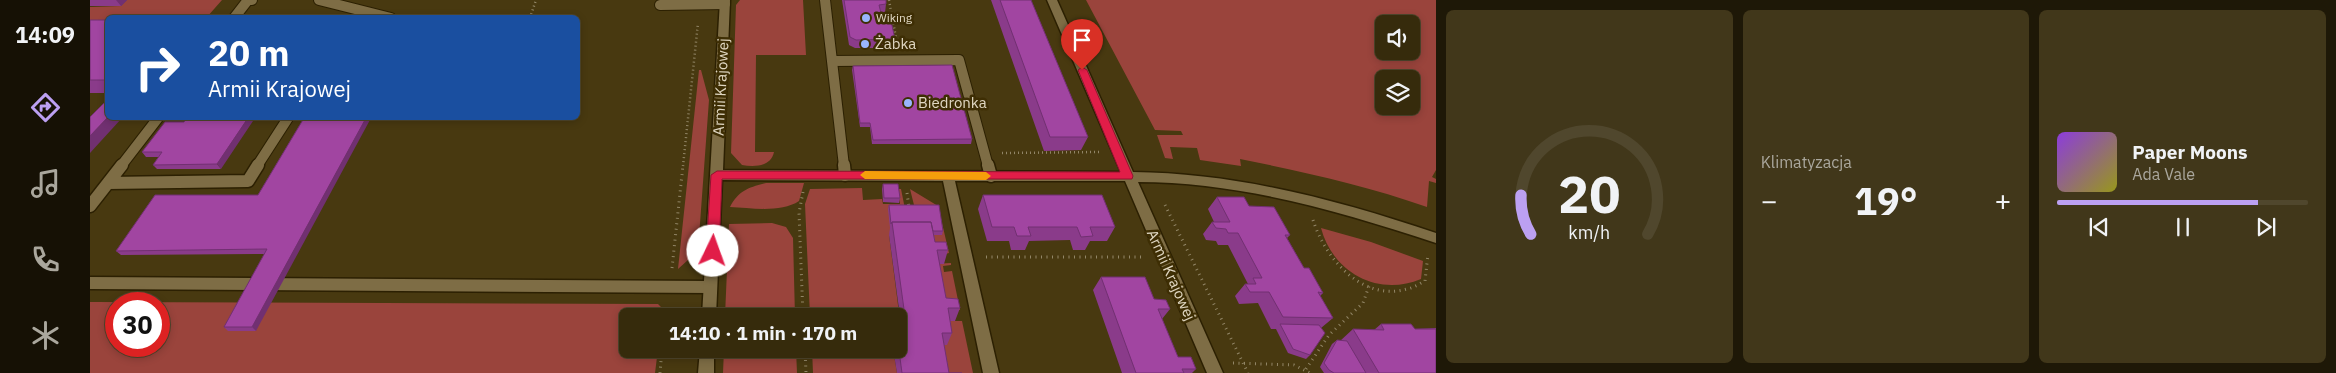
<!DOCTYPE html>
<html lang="pl">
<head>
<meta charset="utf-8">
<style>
	body { margin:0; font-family:"IBM Plex Sans",sans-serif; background:#41371a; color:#f1f3f6; height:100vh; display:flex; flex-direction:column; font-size:19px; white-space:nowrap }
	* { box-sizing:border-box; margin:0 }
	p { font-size:16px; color:#aaa79d }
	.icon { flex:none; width:28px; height:28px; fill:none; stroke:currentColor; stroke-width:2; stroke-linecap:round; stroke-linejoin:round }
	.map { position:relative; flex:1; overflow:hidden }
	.drawer { display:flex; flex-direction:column; gap:10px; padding:10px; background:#1e1807; width:900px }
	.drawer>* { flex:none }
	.guide { position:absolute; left:15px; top:15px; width:475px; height:105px; border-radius:8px; box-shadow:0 2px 8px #0003,0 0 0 1px #50472d; background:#1a4fa0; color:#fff; overflow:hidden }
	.buttons { position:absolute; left:1285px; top:15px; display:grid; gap:10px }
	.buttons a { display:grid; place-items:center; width:45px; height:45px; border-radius:8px; background:#362b0c; box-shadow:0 2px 8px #0003,0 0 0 1px #50472d; font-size:25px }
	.speed { position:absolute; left:15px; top:292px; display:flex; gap:10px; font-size:25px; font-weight:700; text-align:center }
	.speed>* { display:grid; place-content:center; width:65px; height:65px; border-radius:50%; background:#362b0c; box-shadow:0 2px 8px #0003,0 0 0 1px #50472d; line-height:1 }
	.speed .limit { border:8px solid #d22; background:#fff; color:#111 }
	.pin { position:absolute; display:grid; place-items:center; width:42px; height:42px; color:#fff; margin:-51px -21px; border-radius:50% 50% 50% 0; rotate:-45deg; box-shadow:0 0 5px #0007 }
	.pin .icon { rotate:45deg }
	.me { position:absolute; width:55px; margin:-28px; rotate:3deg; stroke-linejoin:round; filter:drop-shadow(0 0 4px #0008) }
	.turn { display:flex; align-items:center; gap:18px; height:105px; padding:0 20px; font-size:22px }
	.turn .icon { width:65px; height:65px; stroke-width:2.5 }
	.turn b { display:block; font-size:35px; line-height:42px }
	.big { font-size:38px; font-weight:700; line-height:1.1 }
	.drawer .tile { flex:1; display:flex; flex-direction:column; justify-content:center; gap:8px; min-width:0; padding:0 18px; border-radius:8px; background:#41371a }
	.drawer .dial { align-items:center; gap:0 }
	.dial svg { height:130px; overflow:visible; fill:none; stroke:#50472d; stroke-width:7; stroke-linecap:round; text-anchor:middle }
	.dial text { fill:#f1f3f6; stroke:none }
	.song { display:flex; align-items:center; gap:15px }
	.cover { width:60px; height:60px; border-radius:8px; background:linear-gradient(135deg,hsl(270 70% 55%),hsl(60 70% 35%)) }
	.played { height:5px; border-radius:2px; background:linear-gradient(90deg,#bca0f2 80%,#50472d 80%) }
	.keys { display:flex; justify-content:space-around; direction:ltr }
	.heat { display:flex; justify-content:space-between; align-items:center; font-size:28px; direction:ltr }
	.drawer .tiles { flex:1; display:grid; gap:10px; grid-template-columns:repeat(3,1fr) }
	.trip { position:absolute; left:529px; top:308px; width:288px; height:50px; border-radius:8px; background:#362b0c; box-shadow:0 2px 8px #0003,0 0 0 1px #50472d; font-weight:700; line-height:50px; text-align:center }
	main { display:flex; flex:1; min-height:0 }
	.dock { display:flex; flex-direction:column; width:90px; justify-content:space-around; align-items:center; background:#161105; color:#aaa79d }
	.dock .icon { width:35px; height:35px }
	.dock .selected { color:#bca0f2 }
	.dock b { font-size:22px; color:#f1f3f6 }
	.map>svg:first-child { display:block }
	.green { fill:#9a443c; fill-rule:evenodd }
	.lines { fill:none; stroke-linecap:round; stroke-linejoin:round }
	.service-far1-casing { stroke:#2c2002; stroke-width:12 }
	.service-casing { stroke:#2c2002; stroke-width:15 }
	.minor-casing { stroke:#2c2002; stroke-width:3 }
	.path-far1 { stroke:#928667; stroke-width:2.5; stroke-dasharray:1 3; stroke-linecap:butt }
	.path { stroke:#928667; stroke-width:3; stroke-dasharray:1 4.5; stroke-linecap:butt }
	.service-far1 { stroke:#7e6d45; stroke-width:10 }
	.service { stroke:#7e6d45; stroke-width:12 }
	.minor { fill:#7e6d45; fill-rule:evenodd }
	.wall { fill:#8a3b8a }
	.shaded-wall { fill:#713071 }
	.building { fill:#a145a1; stroke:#713071 }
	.route { fill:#e11d48; stroke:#92132f }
	.slow { fill:#f59e0b }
	.poi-dot { fill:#99b5fd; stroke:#3e2e04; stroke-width:2 }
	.labels { text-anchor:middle; stroke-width:5; stroke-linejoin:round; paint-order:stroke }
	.far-poi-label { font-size:12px; fill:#e0d7c2; stroke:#3e2e04; text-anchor:start }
	.poi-label { font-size:15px; fill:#e0d7c2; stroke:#3e2e04; text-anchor:start }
	.street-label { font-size:15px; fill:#e0d7c2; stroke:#3e2e04 }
</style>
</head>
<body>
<main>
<nav class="dock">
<b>14:09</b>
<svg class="icon selected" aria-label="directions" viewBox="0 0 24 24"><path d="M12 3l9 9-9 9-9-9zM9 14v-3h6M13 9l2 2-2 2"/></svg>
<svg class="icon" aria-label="music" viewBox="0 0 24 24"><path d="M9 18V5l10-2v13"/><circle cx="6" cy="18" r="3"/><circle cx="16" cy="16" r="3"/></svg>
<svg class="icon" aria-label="phone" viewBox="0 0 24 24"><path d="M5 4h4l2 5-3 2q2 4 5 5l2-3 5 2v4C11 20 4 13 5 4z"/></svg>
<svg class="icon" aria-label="climate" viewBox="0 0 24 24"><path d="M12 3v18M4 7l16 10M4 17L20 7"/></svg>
</nav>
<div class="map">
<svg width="1346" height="373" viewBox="0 0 1346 373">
	<rect width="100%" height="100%" fill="#483910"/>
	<!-- green -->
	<path class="green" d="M37,0H132L117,17L18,18L17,33H0V7L31,6Z
		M650,0H713L716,55H666L665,152H684C681,167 664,167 652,165L641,153L646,5Z
		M996,0H1346V170L1342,177L1346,179V183L1339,181L1337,207C1275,185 1214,172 1150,159L1151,166L1110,160L1107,148L1080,147L1083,159L1075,158L1067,135H1093L1091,131L1065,130ZM1294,24H1321V51H1294ZM1294,79H1321V106H1294Z
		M609,70H611L619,100L608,251L588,269Z
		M676,183H714L709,201C691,213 661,208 640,207C648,191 659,187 676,183Z
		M772,188L773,200L792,199L793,204H810L808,189H811L815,209L799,235L813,344H808V316H720L715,204L720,189Z
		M820,189L848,206L859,253L852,255L838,235H851L825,209Z
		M682,223L696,227L703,238L705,316H635L639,224Z
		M1231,228L1281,242L1333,261L1331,279C1288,297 1243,273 1231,228Z
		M861,263V265L853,266L854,272L862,271L870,310L851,311L843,264Z
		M0,302L568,304L573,309L572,316H538V349H568L565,373H0ZM26,304H69V346H26Z
		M853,321H872L883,373H852L847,345H857Z
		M634,349H706L707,373H633Z
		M722,349H803L807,373H723Z"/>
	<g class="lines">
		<!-- service-far1 casing -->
		<g class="service-far1-casing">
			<path id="service-far1" d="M229,0L301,18
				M735,0L754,166
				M570,5L635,4
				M144,18L158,0H162
				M742,61L869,60L898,166
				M31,166L68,118
				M167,166L198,118"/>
		</g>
		<!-- service casing -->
		<g class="service-casing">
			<path id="service" d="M754,165L755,175
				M898,165L901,176
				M18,183L158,181L168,165
				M0,206L32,165
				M0,283L620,287"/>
		</g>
		<!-- minor casing -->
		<g class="minor-casing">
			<path id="minor" d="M630,0H640L633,170L1031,172L957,0H967L1043,172C1147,173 1248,200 1346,233V243C1249,211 1150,182 1048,182L1133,373H1117L1035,181H865L909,373H893L853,181L632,180L626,316H612Z
				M610,349H624V373H608Z"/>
		</g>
		<!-- path-far1 -->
		<path class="path-far1" d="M799,0L807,43
			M440,18L446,0
			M912,153L1009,152
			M593,166L608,23"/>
		<!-- path -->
		<path class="path" d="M713,192L709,213L713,316
			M817,193L819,207
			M1075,205L1158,373
			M1223,220C1235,258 1272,302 1317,289C1323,288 1329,284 1335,281L1338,254
			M896,257H1053
			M582,268L593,165
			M576,316L577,306
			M715,349L716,373
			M1143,363L1204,365L1220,373
			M1216,369L1239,335L1273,303L1279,286
			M570,373L572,349"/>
		<!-- service-far1 -->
		<use href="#service-far1" class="service-far1"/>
		<!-- service -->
		<use href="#service" class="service"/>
		<!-- minor -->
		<use href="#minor" class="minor"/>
	</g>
	<!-- wall -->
	<path class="wall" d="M0,0H37L31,6H0Z
		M752,0H796V4L795,13H791L793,21L805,39L803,48H765L759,45Z
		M901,0H941L998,137L991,150L954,151Z
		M0,20H18V93H0Z
		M763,66L882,139L881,144H782L780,127H770L762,70Z
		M214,118L166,331H138L134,327L175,254L31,255L26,251L168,195Z
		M94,122L131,169H67L63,165L69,157H56L52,152Z
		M793,184L810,198L809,203L793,202L792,189Z
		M893,195L1025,227L1017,241H1000L995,250H983L980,240L939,241L935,250H921L919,241H897L888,209Z
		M1127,197L1159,206L1200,235L1197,238L1214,268L1233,293L1230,296L1243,318L1231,328L1220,355L1216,359L1198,353L1186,329H1181L1168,303L1149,304L1145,296L1155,284H1158L1138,245H1128L1126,241L1116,240L1113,234L1122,222H1124L1118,209Z
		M799,205L853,231L852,235H844L845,242L858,250L854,264H849L856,298L870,308L865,321H860L862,333L857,345H854L859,373H872H807L803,349H808V331H812L799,235L800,228L798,209Z
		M1011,277L1064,299L1080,309L1072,319L1088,357L1106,369L1102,373H1032L1003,290Z
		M1291,324L1325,329L1346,328V373H1234L1230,367L1242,344L1247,340L1250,341L1263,329L1284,330Z"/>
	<!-- shaded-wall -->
	<path class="shaded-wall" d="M26,0H37L31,6Z
		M18,117V118H32L0,153V136Z
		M158,118H165L131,169L127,164Z
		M276,118H281L166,331L162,327Z"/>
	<!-- building -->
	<path class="building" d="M754,0H796V4L789,5L793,21H801L805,39L766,40L760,37Z
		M910,0H941L998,137H960Z
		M0,20H18V80H0Z
		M862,65L882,139L783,140L780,123H770L763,66Z
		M18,99V117L0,136V117Z
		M98,118H158L127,164L63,165L72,152H52L75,122H94Z
		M214,118H276L162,327H134L177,249L26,251L65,195H168Z
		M793,184H808L810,198H794Z
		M893,195H1012L1025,227H1000L1003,236L991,237L987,227H938L941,236H927L924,227H902Z
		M1127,197H1154L1159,206L1184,207L1200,235H1195L1214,268H1219L1233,293L1228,292L1243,318L1193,317L1179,292H1160L1155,284H1166L1163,278H1172L1148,233H1138L1136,229L1126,228L1122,222H1140Z
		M799,205H849L853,231H843L841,222H802L801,224Z
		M802,222H841L845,242H856L858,250H847L856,298L868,299L870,308H858L862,333H852L859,373H872H812L808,343V331H817Z
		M1011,277H1055L1064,299L1076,300L1080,309H1068L1088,357H1101L1106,369H1092L1094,373H1046Z
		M1190,324L1229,325L1235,333L1220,355L1203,349Z
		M1291,324H1321L1325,329H1346V373H1289L1263,329L1294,330Z
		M1247,340L1257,341L1276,373H1244L1239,370L1234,363Z"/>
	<!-- route -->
	<path class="route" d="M992,67L997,70L1043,176L1042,179H632L629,251L623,256L616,251L621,175L627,171L1030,172L988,70Z"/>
	<!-- slow -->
	<path class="slow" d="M775,171L896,172L901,176L896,180L775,179L770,175Z"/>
	<!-- markers -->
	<g class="poi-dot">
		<circle cx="776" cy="18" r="5"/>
		<circle cx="775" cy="44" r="5"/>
		<circle cx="818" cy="103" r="5"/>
	</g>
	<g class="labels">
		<!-- far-poi labels -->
		<g class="far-poi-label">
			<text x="786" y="22">Wiking</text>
		</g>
		<!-- poi labels -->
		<g class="poi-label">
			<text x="785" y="49">Żabka</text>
			<text x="828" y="108">Biedronka</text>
		</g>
		<!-- street labels -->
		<g class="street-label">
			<text transform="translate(631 87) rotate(-87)" y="5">Armii Krajowej</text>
			<text transform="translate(1081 275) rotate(66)" y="5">Armii Krajowej</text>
		</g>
	</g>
</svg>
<div class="buttons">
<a><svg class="icon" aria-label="sound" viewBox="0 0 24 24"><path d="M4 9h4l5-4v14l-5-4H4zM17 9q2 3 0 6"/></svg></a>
<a><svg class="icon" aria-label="layers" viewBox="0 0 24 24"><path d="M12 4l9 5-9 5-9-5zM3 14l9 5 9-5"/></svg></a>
</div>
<div class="speed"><div class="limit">30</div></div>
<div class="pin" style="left:992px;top:70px;background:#d93025"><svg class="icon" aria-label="arrive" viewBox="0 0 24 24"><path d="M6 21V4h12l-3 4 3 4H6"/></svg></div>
<svg class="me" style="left:623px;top:251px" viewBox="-20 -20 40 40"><circle r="19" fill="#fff"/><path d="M0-13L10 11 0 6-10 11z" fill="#e11d48"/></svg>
<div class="trip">14:10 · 1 min · 170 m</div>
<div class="guide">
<div class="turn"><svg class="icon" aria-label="right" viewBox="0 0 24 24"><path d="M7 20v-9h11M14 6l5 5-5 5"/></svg><div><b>20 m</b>Armii Krajowej</div></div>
</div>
</div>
<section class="drawer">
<div class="tiles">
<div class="tile dial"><svg viewBox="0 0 100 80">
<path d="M14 69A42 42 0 1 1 86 69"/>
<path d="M14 69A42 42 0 0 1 8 45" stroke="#bca0f2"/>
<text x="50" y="56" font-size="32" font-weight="700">20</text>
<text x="50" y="72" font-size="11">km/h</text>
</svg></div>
<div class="tile"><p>Klimatyzacja</p>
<div class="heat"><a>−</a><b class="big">19°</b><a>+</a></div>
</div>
<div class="tile">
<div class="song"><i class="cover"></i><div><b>Paper Moons</b><p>Ada Vale</p></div></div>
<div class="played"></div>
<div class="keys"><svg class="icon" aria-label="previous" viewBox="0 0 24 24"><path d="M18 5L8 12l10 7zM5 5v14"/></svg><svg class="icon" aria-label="pause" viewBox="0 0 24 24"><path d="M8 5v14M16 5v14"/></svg><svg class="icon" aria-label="next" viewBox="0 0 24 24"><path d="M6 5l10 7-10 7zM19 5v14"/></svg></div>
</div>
</div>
</section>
</main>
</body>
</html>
